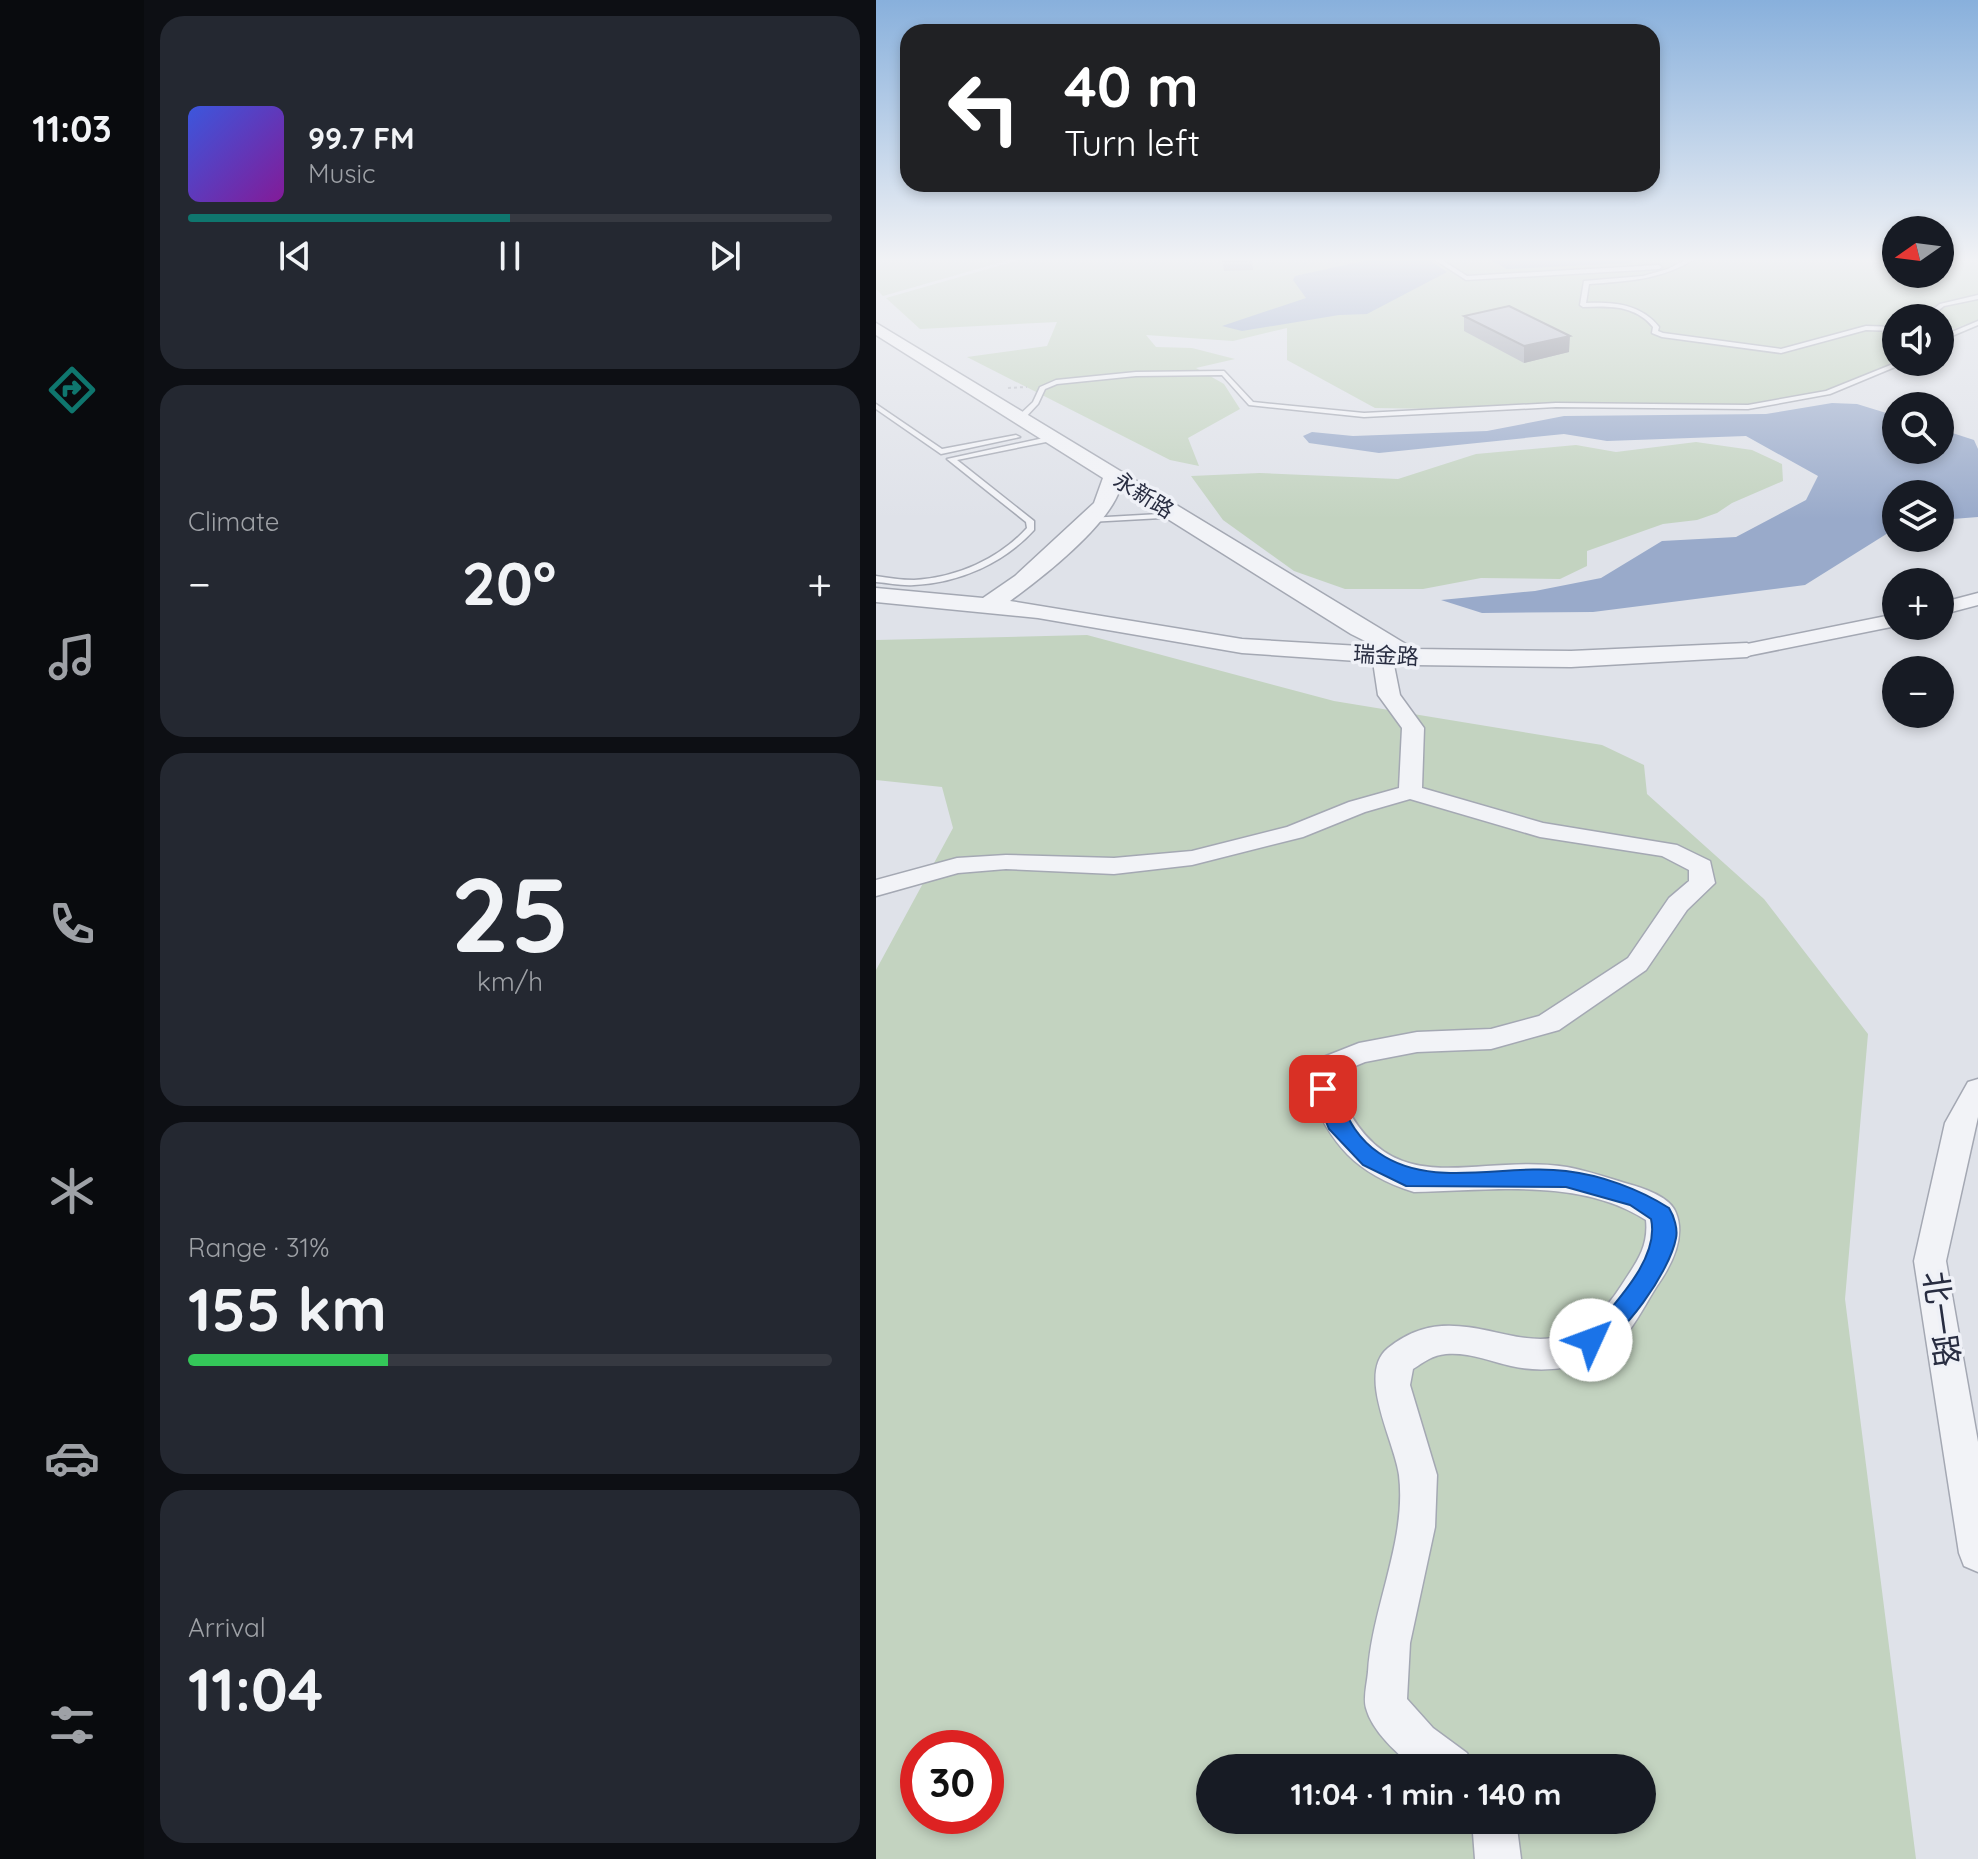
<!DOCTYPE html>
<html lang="en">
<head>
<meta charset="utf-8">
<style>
	body { margin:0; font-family:Quicksand,"Noto Sans SC",sans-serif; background:#242831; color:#f1f3f6; height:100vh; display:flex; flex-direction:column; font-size:30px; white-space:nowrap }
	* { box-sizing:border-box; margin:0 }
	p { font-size:26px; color:#9ea1a6 }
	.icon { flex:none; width:44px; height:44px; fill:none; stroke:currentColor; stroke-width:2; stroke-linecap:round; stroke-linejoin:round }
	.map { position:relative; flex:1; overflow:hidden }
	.details { display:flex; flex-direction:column; gap:16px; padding:16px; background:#0d0f14; width:732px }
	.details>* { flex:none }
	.top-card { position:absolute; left:24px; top:24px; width:760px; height:168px; border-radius:24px; box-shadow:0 4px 12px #0003; background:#202124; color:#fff; overflow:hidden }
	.needle { width:52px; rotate:256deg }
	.controls { position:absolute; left:1006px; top:216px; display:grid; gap:16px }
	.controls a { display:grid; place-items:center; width:72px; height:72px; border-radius:50%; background:#171b24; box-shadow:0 4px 12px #0003; font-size:40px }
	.speed { position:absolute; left:24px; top:1730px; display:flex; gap:16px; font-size:40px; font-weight:700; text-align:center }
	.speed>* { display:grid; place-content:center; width:104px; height:104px; border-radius:50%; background:#171b24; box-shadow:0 4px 12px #0003; line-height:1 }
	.speed .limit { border:12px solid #d22; background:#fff; color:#111 }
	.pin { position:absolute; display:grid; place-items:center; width:68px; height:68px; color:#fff; margin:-34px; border-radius:16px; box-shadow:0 4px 12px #0006 }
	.me { position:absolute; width:88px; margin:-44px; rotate:47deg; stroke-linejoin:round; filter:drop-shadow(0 0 6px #0008) }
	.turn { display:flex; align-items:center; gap:28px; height:168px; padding:0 32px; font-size:36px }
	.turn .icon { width:104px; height:104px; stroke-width:2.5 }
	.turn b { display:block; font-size:56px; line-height:68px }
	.big { font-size:60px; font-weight:700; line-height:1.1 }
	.details .widget { flex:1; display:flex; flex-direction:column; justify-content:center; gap:12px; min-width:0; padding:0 28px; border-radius:24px; background:#242831 }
	.details .dial { align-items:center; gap:0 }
	.dial b { font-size:104px; line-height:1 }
	.song { display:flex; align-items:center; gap:24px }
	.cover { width:96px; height:96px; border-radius:12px; background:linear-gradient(135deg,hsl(230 70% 55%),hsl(290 70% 35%)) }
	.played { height:8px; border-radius:4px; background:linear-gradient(90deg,#0f766e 50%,#363941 50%) }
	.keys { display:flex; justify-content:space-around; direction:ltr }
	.heat { display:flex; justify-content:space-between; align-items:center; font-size:44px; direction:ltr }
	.charge { height:12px; border-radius:6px; background:linear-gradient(90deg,#34c759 31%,#363941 0) }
	.trip { position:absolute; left:320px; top:1754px; width:460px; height:80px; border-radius:40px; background:#171b24; box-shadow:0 4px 12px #0003; font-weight:700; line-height:80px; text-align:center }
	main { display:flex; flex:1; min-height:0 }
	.menu { display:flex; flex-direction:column; width:144px; justify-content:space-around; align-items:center; background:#090b0e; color:#9ea1a6 }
	.menu .icon { width:56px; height:56px }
	.menu .current { color:#0f766e }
	.menu b { font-size:36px; color:#f1f3f6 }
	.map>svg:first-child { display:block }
	.green { fill:#c3d3c0; fill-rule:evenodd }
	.water { fill:#99aaca }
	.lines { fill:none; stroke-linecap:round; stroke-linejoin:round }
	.service-casing { stroke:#a4a8b3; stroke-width:3 }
	.minor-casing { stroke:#a4a8b3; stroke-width:3 }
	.tertiary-casing { stroke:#a4a8b3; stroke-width:3 }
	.path { stroke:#bdc0c8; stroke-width:2; stroke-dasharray:3 3; stroke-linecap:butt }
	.service { fill:#f2f3f7; fill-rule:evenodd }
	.minor { fill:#f2f3f7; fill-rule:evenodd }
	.tertiary { fill:#f2f3f7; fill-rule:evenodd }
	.wall { fill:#9fa3ad }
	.shaded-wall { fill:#82848d }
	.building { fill:#b9bdc9; stroke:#82848d; stroke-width:2 }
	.route { fill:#1a73e8; stroke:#114b97; stroke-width:2 }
	.labels { text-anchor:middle; stroke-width:7; stroke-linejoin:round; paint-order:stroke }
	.far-street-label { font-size:22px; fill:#282d41; stroke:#eff1f7 }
	.near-street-label { font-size:32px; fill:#282d41; stroke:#eff1f7 }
</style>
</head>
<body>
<main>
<nav class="menu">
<b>11:03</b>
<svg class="icon current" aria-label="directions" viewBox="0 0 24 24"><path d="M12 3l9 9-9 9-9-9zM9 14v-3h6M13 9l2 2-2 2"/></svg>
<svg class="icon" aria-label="music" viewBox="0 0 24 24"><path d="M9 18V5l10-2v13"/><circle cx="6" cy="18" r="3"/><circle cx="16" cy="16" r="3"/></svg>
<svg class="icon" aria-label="phone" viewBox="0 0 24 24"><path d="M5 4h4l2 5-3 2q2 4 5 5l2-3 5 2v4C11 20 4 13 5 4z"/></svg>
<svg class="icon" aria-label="climate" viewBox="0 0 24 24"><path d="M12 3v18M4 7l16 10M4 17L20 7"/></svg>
<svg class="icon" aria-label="car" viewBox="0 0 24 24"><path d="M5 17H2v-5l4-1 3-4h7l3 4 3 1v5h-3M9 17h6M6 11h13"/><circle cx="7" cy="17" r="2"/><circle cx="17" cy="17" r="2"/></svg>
<svg class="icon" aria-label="filters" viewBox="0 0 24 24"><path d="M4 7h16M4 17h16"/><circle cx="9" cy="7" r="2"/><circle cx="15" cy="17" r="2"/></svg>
</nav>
<section class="details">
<div class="widget">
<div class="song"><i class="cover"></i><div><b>99.7 FM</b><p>Music</p></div></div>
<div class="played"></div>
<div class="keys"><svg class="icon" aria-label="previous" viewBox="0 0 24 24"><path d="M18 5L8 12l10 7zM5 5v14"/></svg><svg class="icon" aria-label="pause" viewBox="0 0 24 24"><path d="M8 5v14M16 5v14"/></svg><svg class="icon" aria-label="next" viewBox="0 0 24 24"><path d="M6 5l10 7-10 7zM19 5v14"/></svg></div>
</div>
<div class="widget"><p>Climate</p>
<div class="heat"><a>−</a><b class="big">20°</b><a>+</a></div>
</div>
<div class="widget dial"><b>25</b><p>km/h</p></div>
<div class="widget"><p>Range · 31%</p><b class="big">155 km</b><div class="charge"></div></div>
<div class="widget"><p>Arrival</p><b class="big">11:04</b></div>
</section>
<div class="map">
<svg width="1102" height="1859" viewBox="0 0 1102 1859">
	<rect width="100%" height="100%" fill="#dfe2e9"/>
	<!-- green -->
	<path class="green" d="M0,258H140L7,296L0,289Z
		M150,258H1020V274H1064V258H1102V320L1064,334V318H1020L1022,362L949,393L866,406L702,403L562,409L499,408L411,360V328L357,341L270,335L280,347L316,348L359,359L320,368L348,384L364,409L312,438L323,466L294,460L91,357L171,346L181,322L44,329L10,298Z
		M820,442L876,450L906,464L907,481L856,503L841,513L821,520L787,524L711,551V566L684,579L605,578L547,589H469L418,571L347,520L315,476L384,473L522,479L600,454L700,445L740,452Z
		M211,635L458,701L726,745L768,765L771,794L888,899L992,1034L969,1299L1040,1859H0V970L77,828L66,787L0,780V640ZM42,1748H110V1816H42ZM334,1768H766V1820H334Z"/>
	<!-- water -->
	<path class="water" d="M501,258H551L571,272L491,314L463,315L366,331L346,326L430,298L417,280L419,276Z
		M611,258H767L753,263L631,269Z
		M956,403L981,404L1020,416V450H1064V429L1098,440L1102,449V517L1064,520V494H1020V528L929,585L717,612L606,613L565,600L659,591L725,578L786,541L860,537L930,500L942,476L870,436L731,441L688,434L503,453L433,443L427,436L436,432L477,436L611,431L688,416L890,414Z"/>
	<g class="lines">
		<!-- service casing -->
		<g class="service-casing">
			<path id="service" d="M556,258H563L591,276L783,265L786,267L783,269L590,280Z
				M813,258H821C785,280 753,281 713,284L710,303C738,302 765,304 783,327L782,331L787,333L905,349L990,326L1020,327V331L990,330L905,353L786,337L776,333L777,327C759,305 733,306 707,307L704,305L708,281L767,276L792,269Z
				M1102,295V299L1068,306L1053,318H1046L1064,304Z
				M1102,321V325L1064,341V337Z
				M1022,362H1031L954,394L872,409L680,407L488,417L373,405L346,375L260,376L181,384L169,389L162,404L147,420L140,418L157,402L164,387L180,380L260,372L348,371L377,402L488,413L680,403L872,405L950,391Z
				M0,404L66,449L140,435L144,437L65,454L0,409Z
				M177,436L181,438L180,440L81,460L158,521V530C128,563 83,583 38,585C26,586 13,583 0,582V576C13,578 25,580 38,580C80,578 123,559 151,528L150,522L71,459Z
				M301,513L305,515L304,517L213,522L209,520L213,518Z"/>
		</g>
		<!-- minor casing -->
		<g class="minor-casing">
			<path id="minor" d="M1102,593V605L1064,615V603Z
				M1020,614V626L871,656L861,650L871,644Z
				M506,649L516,655L524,695L548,728L546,788L667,823L801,845L834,861L839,883L811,910L770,970L683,1030L615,1049L541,1052L489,1062L467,1071L462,1089C512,1209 595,1152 691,1167C713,1171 735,1179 756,1185C770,1189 795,1198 800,1213C810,1238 795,1266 781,1286C770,1303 761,1322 748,1337C720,1367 673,1375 635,1366C614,1361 592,1352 570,1354C557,1355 548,1362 537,1369L534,1385L561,1475L559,1527L534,1643L531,1699L557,1728L591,1753L598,1768H540C522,1755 496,1731 490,1708C487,1698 491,1683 492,1672C496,1607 531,1540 523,1475C519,1442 480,1374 512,1348C597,1279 670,1403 745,1286C759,1264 773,1248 770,1220C703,1177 614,1191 538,1192C480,1174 454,1144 432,1089L445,1058L483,1043L541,1032L615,1029L663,1016L752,958L793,898L813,881V870L786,856L664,837L534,799L489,812L427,837L316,865L238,874L130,869L82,873L0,896V880L81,858L130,855L238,858L316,851L411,827L473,802L523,788L526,728L502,695L496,655Z
				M1102,1079V1117L1070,1261L1102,1442V1572L1088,1566L1083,1553L1038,1261L1069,1123L1092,1082Z
				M596,1820H640L645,1859H599Z"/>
		</g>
		<!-- tertiary casing -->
		<g class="tertiary-casing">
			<path id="tertiary" d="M0,323L538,649L695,651L871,643L883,650L871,657L695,667L539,665L366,653L162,618L0,602V588L107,598L139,576L218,503L227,478L0,335ZM244,489L475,634L501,647L366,639L134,601C167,577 232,526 244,489Z"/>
		</g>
		<!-- path -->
		<path class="path" d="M132,388L151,387"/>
		<!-- service -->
		<use href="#service" class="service"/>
		<!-- minor -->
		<use href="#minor" class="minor"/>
		<!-- tertiary -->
		<use href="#tertiary" class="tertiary"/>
	</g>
	<!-- wall -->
	<path class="wall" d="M346,258H376L377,270L348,271Z
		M588,316L693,352L648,363L588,331Z"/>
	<!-- shaded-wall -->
	<path class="shaded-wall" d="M694,336L693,352L648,363V346Z"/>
	<!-- building -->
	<path class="building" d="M347,258H376V260L347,261Z
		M633,306L694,336L648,346L588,316Z"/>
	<!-- sky -->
	<linearGradient id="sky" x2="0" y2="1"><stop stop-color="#88b0dc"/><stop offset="0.5" stop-color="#f1f2f5"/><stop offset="1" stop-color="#f1f2f5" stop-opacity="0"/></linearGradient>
	<rect width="1102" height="519" fill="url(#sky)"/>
	<!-- route -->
	<path class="route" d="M447,1081L455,1084C469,1110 476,1135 503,1153C556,1190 630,1163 690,1171C725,1175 763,1189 793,1208C798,1216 802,1229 800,1238C794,1271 747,1339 715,1351L706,1348L703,1340C708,1330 719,1328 726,1319C748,1293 783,1254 775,1219L754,1205L690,1187L530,1186L487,1165L453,1129L437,1089Z"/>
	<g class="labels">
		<!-- far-street labels -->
		<g class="far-street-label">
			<text transform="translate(268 495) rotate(32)" y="8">永新路</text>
			<text transform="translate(510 655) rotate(3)" y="8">瑞金路</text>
		</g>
		<!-- near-street labels -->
		<g class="near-street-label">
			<text transform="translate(1065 1319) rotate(82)" y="11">北一路</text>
		</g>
	</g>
</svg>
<div class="controls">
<a><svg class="needle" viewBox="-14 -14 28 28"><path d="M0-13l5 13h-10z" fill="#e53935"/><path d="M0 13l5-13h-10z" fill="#9ea1a6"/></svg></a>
<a><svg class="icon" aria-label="sound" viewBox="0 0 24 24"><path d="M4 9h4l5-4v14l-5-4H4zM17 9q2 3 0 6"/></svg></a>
<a><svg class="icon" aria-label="search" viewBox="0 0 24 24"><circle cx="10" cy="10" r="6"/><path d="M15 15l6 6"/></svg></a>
<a><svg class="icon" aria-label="layers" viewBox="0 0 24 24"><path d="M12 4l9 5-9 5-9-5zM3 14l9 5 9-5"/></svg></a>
<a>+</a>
<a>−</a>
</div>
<div class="speed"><div class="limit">30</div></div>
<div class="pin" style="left:447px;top:1089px;background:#d93025"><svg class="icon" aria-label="arrive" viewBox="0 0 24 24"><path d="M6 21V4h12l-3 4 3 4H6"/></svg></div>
<svg class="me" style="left:715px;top:1340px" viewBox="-20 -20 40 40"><circle r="19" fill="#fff"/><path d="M0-13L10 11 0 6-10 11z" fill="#1a73e8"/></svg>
<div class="trip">11:04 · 1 min · 140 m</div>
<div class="top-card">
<div class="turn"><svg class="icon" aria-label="left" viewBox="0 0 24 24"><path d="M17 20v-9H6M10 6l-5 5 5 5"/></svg><div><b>40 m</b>Turn left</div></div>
</div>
</div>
</main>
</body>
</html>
